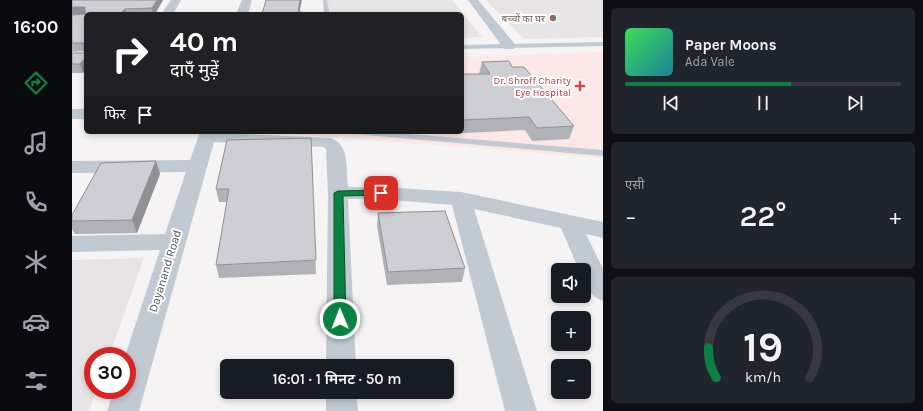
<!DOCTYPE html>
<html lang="hi">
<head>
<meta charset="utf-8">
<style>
	body { margin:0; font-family:Karla,"Noto Sans Devanagari",sans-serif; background:#20242c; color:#f1f3f6; height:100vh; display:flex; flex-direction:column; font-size:15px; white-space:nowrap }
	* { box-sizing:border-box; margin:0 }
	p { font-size:13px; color:#9ea1a6 }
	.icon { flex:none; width:22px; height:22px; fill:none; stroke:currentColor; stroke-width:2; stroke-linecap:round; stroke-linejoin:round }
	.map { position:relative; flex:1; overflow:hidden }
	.details { display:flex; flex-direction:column; gap:8px; padding:8px; background:#0d0f14; width:320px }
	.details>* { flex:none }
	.guide { position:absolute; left:12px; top:12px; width:380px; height:122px; border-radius:6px; box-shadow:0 2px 6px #0003; background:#202124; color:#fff; overflow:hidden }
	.controls { position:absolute; left:479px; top:263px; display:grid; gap:8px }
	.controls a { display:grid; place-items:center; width:40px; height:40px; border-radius:6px; background:#171b24; box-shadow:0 2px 6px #0003; font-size:20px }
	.speed { position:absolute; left:12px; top:347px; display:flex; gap:8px; font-size:20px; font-weight:700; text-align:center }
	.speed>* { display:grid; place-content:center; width:52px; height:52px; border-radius:50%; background:#171b24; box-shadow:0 2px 6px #0003; line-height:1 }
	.speed .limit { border:6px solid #d22; background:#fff; color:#111 }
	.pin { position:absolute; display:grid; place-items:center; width:34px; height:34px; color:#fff; margin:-17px; border-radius:8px; box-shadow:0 2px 6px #0006 }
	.me { position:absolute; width:44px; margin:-22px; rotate:359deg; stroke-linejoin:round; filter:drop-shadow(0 0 3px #0008) }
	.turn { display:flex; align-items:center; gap:14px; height:84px; padding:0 20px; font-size:18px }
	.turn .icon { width:52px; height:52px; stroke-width:2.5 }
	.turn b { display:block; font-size:28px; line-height:34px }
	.then { display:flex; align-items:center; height:38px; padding:0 20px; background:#0003; gap:8px; font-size:15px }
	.big { font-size:30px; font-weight:600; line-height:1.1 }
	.details .card { flex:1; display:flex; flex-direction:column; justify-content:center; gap:6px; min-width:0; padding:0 14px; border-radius:6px; background:#20242c }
	.details .dial { align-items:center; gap:0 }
	.dial svg { height:104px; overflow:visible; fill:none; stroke:#363941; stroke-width:7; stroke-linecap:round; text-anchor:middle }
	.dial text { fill:#f1f3f6; stroke:none }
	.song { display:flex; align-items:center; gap:12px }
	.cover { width:48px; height:48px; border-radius:6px; background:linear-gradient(135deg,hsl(130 70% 55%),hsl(190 70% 35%)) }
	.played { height:4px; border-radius:2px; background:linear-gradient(90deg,#0b8043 60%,#363941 60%) }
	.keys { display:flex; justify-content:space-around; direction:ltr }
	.heat { display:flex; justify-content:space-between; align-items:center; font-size:22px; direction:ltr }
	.trip { position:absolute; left:148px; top:359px; width:234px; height:40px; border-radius:6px; background:#171b24; box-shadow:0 2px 6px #0003; font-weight:600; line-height:40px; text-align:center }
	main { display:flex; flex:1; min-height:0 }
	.dock { display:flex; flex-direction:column; width:72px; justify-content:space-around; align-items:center; background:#090b0e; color:#9ea1a6 }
	.dock .icon { width:28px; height:28px }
	.dock .selected { color:#0b8043 }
	.dock b { font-size:18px; color:#f1f3f6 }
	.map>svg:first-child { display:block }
	.education { fill:#e6e4e5 }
	.medical { fill:#fce8e6 }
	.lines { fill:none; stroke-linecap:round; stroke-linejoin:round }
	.lane { fill:#c1cad2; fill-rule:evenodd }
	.street { fill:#c1cad2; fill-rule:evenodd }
	.wall { fill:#b0b2b7 }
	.shaded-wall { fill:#909195 }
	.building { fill:#cdcfd5; stroke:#909195 }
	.route { fill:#0b8043; stroke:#07532c }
	.education-dot { fill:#8d6e63; stroke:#fff; stroke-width:1.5 }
	.health-dot { fill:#e0444e; stroke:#fff; stroke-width:1.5 }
	.labels { text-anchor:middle; stroke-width:4; stroke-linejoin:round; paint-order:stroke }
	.far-education-label { font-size:10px; fill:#785e54; stroke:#fff; text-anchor:end }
	.far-health-label { font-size:10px; fill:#be3a42; stroke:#fff; text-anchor:end }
	.street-label { font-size:12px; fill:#4a5661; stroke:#fff }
</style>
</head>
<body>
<main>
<nav class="dock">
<b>16:00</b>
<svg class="icon selected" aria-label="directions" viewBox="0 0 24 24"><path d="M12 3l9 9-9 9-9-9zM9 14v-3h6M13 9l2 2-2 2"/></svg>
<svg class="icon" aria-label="music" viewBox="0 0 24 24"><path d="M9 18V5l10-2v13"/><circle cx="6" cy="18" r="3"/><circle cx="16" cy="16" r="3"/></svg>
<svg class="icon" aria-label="phone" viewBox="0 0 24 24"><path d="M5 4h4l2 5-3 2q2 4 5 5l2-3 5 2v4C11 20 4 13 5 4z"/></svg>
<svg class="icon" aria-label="climate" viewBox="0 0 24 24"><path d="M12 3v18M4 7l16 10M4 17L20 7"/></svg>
<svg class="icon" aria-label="car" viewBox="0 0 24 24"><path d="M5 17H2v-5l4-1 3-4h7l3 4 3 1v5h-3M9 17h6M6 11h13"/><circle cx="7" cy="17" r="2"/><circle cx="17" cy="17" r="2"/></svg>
<svg class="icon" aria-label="filters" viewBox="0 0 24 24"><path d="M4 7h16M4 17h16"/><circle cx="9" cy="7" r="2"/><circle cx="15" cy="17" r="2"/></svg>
</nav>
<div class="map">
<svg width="531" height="411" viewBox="0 0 531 411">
	<rect width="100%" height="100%" fill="#f5f3f3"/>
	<!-- education -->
	<path class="education" d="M255,0H380L410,37L390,38V14H258Z
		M414,0H531V37L452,39Z
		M72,258L37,356H21V390H24L17,411H0V260Z"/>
	<!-- medical -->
	<path class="medical" d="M531,52V158L195,132H390V57Z"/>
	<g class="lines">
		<!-- lane -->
		<path class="lane" d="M251,0H255L258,14H252Z
			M531,42V46L390,49V45Z
			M280,132H313L531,150V156L284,134Z"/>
		<!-- street -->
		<path class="street" d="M99,0H109L101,14H89Z
			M170,0H180L176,14H164Z
			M396,0H406L442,43L443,46L442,49H432Z
			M0,109H14V119H0Z
			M128,132L258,138C278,143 274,170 276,187H309L389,192L531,222V238L514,234L531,269V301C517,296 512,284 512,270H507L489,228L402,209L465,411H433L380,205L309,199H276L284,366H254L256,193L254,149L252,147L142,142L67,411H35L42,390H55V356H53L88,250L0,252V236L93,234L114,172L0,173V161L118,160Z
			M254,392H284L286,411H254Z"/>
	</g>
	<!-- wall -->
	<path class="wall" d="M0,0H91L83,14H14L11,73H0V53H12V51L0,52V15L13,14L0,15Z
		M410,62L440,67L502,126L497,139L460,141L453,130L375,134L374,132H390V74H407Z
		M239,138L244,274L147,278L144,265L155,202H147L144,189Z
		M84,161L88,174L65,233L3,234L0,229V215Z
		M306,213L393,268L390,282L315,285L305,226Z"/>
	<!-- shaded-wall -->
	<path class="shaded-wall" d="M85,0H91L83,14H81L80,8Z
		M228,0H230L227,14L226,12Z
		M0,7H13L15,14L0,15Z
		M53,9L54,14H48Z
		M14,57V69L11,73L8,64Z
		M84,161L88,174L65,233L60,220Z"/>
	<!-- building -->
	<path class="building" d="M0,0H85L80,8L53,9L48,14H14V57L8,64H0V53H12V43H0V15L13,14V7H0Z
		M194,0H228L226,12H230V14H190Z
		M437,61L440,67H452L502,126L465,128L457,117L390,120V74H418L410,62Z
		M239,138L244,260L144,265L157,189H144L155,140Z
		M84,161L60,220L0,221V215L29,163Z
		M373,211L393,268L316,272L306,213Z"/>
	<!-- route -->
	<path class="route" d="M309,190L313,193L312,195L271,196L274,319L272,322L268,324L264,322L262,319V193L266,191Z"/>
	<!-- markers -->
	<circle class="education-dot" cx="481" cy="18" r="4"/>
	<path class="health-dot" d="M506 80h4v4h4v4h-4v4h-4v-4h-4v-4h4z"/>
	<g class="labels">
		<!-- far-education labels -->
		<g class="far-education-label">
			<text x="473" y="22">बच्चों का घर</text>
		</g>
		<!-- far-health labels -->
		<g class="far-health-label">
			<text x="499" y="84">Dr. Shroff Charity<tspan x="499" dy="12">Eye Hospital</tspan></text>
		</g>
		<!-- street labels -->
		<g class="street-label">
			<text transform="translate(93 271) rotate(-73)" y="4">Dayanand Road</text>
		</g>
	</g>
</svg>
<div class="controls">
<a><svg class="icon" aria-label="sound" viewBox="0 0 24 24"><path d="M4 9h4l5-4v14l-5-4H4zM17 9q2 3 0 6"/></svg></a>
<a>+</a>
<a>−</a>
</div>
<div class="speed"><div class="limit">30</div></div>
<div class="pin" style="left:309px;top:193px;background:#d93025"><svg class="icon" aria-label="arrive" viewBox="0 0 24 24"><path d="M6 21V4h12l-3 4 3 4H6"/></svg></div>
<svg class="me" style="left:268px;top:319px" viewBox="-20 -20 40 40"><circle r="17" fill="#0b8043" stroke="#fff" stroke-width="3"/><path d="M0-11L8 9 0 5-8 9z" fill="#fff"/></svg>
<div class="trip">16:01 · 1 मिनट · 50 m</div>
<div class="guide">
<div class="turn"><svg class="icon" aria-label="right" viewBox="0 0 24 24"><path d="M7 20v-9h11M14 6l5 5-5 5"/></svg><div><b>40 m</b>दाएँ मुड़ें</div></div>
<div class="then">फिर<svg class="icon" aria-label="arrive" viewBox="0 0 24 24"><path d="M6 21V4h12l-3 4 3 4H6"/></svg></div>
</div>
</div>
<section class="details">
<div class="card">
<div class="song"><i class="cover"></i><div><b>Paper Moons</b><p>Ada Vale</p></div></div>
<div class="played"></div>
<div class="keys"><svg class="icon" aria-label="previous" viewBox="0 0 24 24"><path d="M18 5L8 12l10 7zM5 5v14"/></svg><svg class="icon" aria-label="pause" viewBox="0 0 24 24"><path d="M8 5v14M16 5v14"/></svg><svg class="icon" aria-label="next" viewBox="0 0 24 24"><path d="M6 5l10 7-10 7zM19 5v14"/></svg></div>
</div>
<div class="card"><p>एसी</p>
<div class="heat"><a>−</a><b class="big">22°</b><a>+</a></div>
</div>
<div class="card dial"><svg viewBox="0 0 100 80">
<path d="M14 69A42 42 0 1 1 86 69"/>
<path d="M14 69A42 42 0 0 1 8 46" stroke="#0b8043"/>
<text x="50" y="56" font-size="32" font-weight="700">19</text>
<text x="50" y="72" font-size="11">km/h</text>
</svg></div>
</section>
</main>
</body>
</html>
